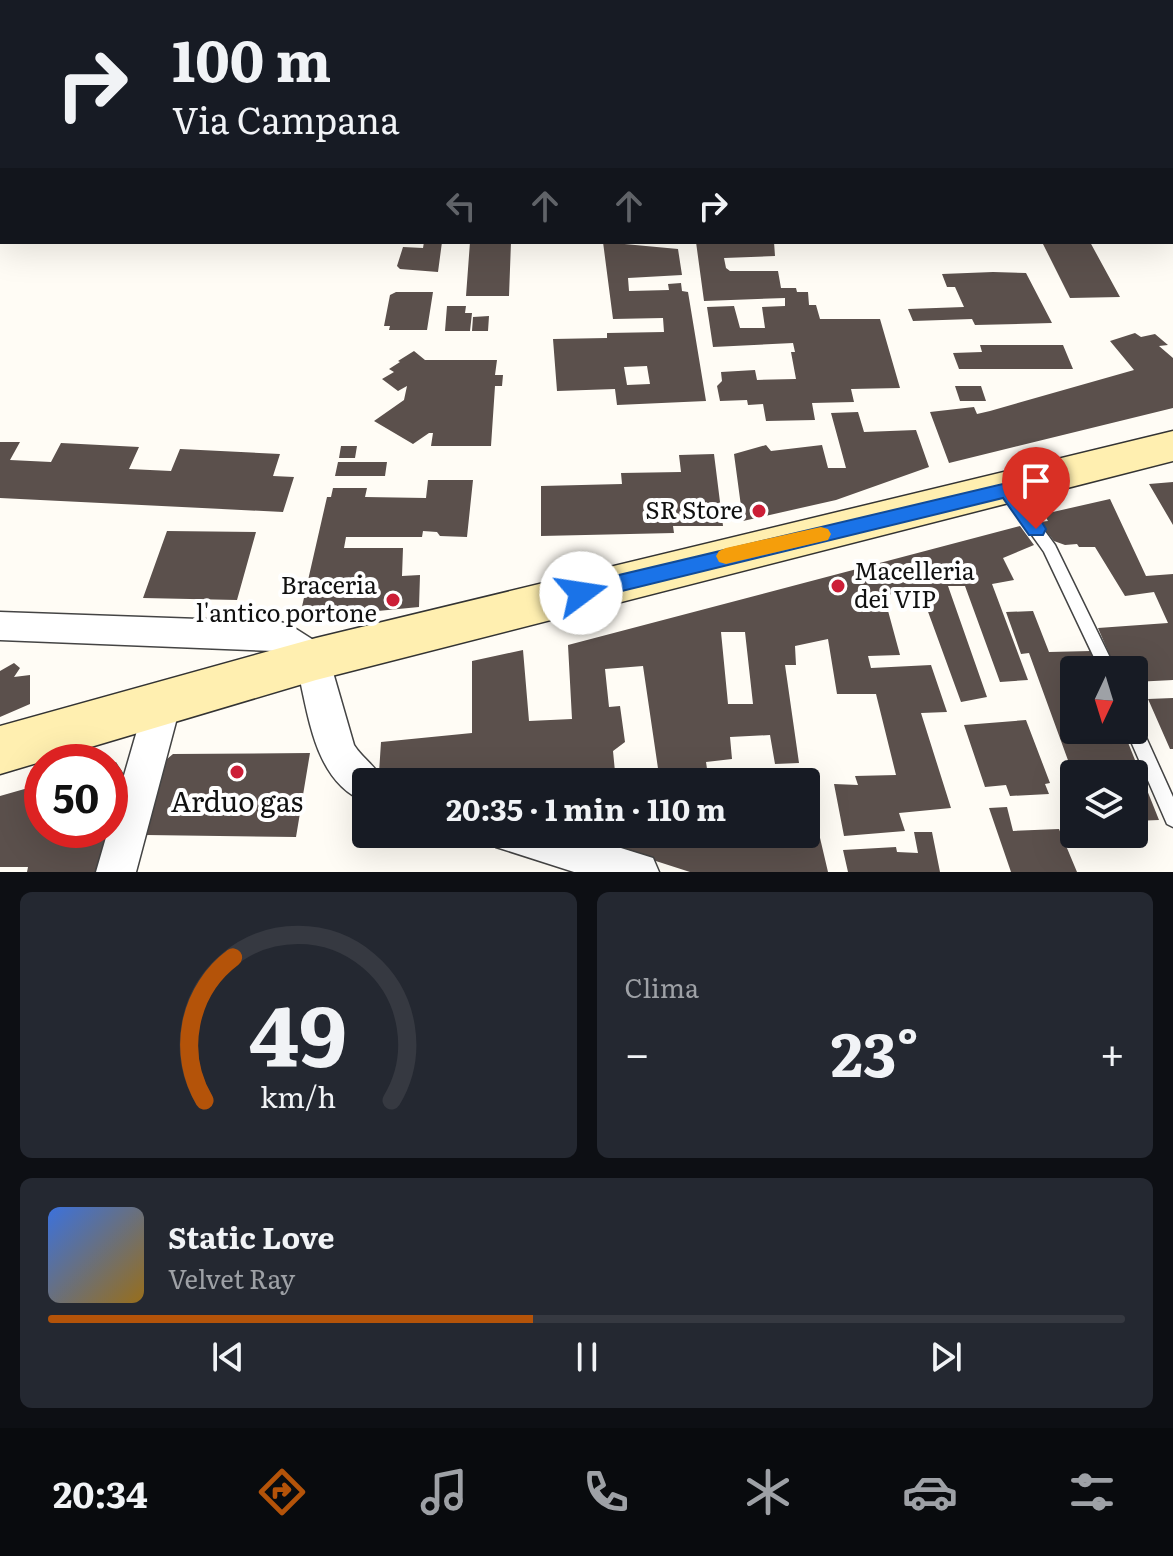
<!DOCTYPE html>
<html lang="it">
<head>
<meta charset="utf-8">
<style>
	body { margin:0; font-family:Literata,serif; background:#242831; color:#f1f3f6; height:100vh; display:flex; flex-direction:column; font-size:30px; white-space:nowrap }
	* { box-sizing:border-box; margin:0 }
	p { font-size:26px; color:#9ea1a6 }
	.icon { flex:none; width:44px; height:44px; fill:none; stroke:currentColor; stroke-width:2; stroke-linecap:round; stroke-linejoin:round }
	.map { position:relative; height:872px; overflow:hidden }
	.sheet { display:flex; flex-direction:column; gap:20px; padding:20px; background:#0d0f14; flex:1 }
	.sheet>* { flex:none }
	.guide { position:absolute; left:0px; top:0px; width:1174px; height:244px; box-shadow:0 8px 32px #0002; background:#171b24; color:#f1f3f6; overflow:hidden }
	.needle { width:52px; rotate:184deg }
	.tools { position:absolute; left:1060px; top:656px; display:grid; gap:16px }
	.tools a { display:grid; place-items:center; width:88px; height:88px; border-radius:8px; background:#171b24; box-shadow:0 8px 32px #0002; font-size:40px }
	.speed { position:absolute; left:24px; top:744px; display:flex; gap:16px; font-size:40px; font-weight:700; text-align:center }
	.speed>* { display:grid; place-content:center; width:104px; height:104px; border-radius:50%; background:#171b24; box-shadow:0 8px 32px #0002; line-height:1 }
	.speed .limit { border:12px solid #d22; background:#fff; color:#111 }
	.pin { position:absolute; display:grid; place-items:center; width:68px; height:68px; color:#fff; margin:-82px -34px; border-radius:50% 50% 50% 0; rotate:-45deg; box-shadow:0 0 8px #0007 }
	.pin .icon { rotate:45deg }
	.me { position:absolute; width:88px; margin:-44px; rotate:76deg; stroke-linejoin:round; filter:drop-shadow(0 0 6px #0008) }
	.turn { display:flex; align-items:center; gap:28px; height:168px; padding:0 40px; font-size:36px }
	.turn .icon { width:104px; height:104px; stroke-width:2.5 }
	.turn b { display:block; font-size:56px; line-height:68px }
	.lanes { display:flex; align-items:center; height:76px; padding:0 40px; background:#0003; justify-content:center; gap:40px; direction:ltr }
	.lanes .off { opacity:.35 }
	.big { font-size:60px; font-weight:700; line-height:1.1 }
	.sheet .widget { flex:1; display:flex; flex-direction:column; justify-content:center; gap:12px; min-width:0; padding:0 28px; border-radius:12px; background:#242831 }
	.sheet .dial { align-items:center; gap:0 }
	.dial svg { height:208px; overflow:visible; fill:none; stroke:#363941; stroke-width:7; stroke-linecap:round; text-anchor:middle }
	.dial text { fill:#f1f3f6; stroke:none }
	.song { display:flex; align-items:center; gap:24px }
	.cover { width:96px; height:96px; border-radius:12px; background:linear-gradient(135deg,hsl(220 70% 55%),hsl(40 70% 35%)) }
	.played { height:8px; border-radius:4px; background:linear-gradient(90deg,#b45309 45%,#363941 45%) }
	.keys { display:flex; justify-content:space-around; direction:ltr }
	.heat { display:flex; justify-content:space-between; align-items:center; font-size:44px; direction:ltr }
	.sheet .tiles { flex:1; display:grid; gap:20px; grid-template-columns:1fr 1fr }
	.widget:last-child { grid-column:span 2 }
	.trip { position:absolute; left:352px; top:768px; width:468px; height:80px; border-radius:8px; background:#171b24; box-shadow:0 8px 32px #0002; font-weight:700; line-height:80px; text-align:center }
	.tab-bar { display:flex; height:128px; justify-content:space-around; align-items:center; background:#090b0e; color:#9ea1a6 }
	.tab-bar .icon { width:56px; height:56px }
	.tab-bar .current { color:#b45309 }
	.tab-bar b { font-size:36px; color:#f1f3f6 }
	.map>svg:first-child { display:block }
	.building { fill:#5b504c; fill-rule:evenodd }
	.lines { fill:none; stroke-linecap:round; stroke-linejoin:round }
	.service-casing { stroke:#444; stroke-width:3 }
	.minor-casing { stroke:#444; stroke-width:3 }
	.secondary-casing { stroke:#333; stroke-width:3 }
	.service { fill:#fff; fill-rule:evenodd }
	.minor { fill:#fff; fill-rule:evenodd }
	.secondary { fill:#ffefb0; fill-rule:evenodd }
	.route { fill:#1a73e8; stroke:#114b97; stroke-width:2 }
	.slow { fill:#f59e0b }
	.poi-dot { fill:#cc1e37; stroke:#fff; stroke-width:3 }
	.labels { text-anchor:middle; stroke-width:8; stroke-linejoin:round; paint-order:stroke }
	.poi-label { font-size:24px; fill:#111; stroke:#fff; text-anchor:end }
	.near-poi-label { font-size:28px; fill:#111; stroke:#fff }
</style>
</head>
<body>
<div class="map">
<svg width="1173" height="872" viewBox="0 0 1173 872">
	<rect width="100%" height="100%" fill="#fffcf5"/>
	<!-- building -->
	<path class="building" d="M424,242H442L438,272L400,269L397,266L403,247L423,248Z
		M470,242H511L509,296H466Z
		M603,242L678,249L682,275L628,278L629,291L669,290L668,284L681,283L682,291L688,292L706,401L617,405L615,389L557,391L553,339L607,338V333L664,332L663,318L613,319ZM647,366L650,384L627,385L624,367Z
		M696,242H774L775,256L724,258L726,268L730,271H778L781,288H796L797,292H808L809,305H816L820,319H880L900,388L851,389L854,402L812,403L815,420L766,421L763,404L748,405L747,400L720,401L717,386L722,381L721,372L755,370L757,380L796,379L791,352H795L793,343L713,347L707,307L734,306L740,328H765L762,307L785,306V298L704,301Z
		M1042,242H1090L1120,297L1070,298Z
		M993,272L1026,273L1052,323L975,325L972,319L913,321L908,309L964,307L955,287H947L942,274Z
		M396,292H433L427,330H389L390,326H384L390,295Z
		M447,306H466L465,313H472L470,331H445Z
		M489,316L488,331H472L473,317Z
		M1135,333L1141,337L1155,334L1168,345L1159,346L1173,358V408L949,463L930,412L974,407L977,414L990,411L1134,370L1110,341Z
		M980,345H1063L1073,369H959L953,353L982,352Z
		M414,351L425,360H497L495,375H503L502,386H495L491,446H431L433,433H429L413,444L374,421L404,400L407,386L398,391L382,379L394,372L389,369L400,362L398,361Z
		M955,386H981L986,401H960Z
		M858,412L864,432L916,430L929,467L836,500L743,521L734,454L766,445L771,451L822,445L828,468H846L831,413Z
		M0,442H20L10,460L51,462L61,443L139,447L129,469L171,471L180,449L280,454L273,476L294,477L283,512L0,498Z
		M341,446H357L355,458H339Z
		M714,454L723,526H673L674,533L541,536V486L622,484L621,473L681,472L679,455Z
		M338,462H387L385,476H335Z
		M428,480H473L467,537L440,536L437,532L423,531L422,537H346L344,548H403L402,576L420,575L419,607L326,616L328,611H301L327,497H331L333,488H367L365,497L426,498Z
		M1173,482V525L1149,484Z
		M1110,499L1146,576L1173,574V680L1134,682V670H1116L1098,628L1168,623L1154,592L1125,596L1095,547H1079L1077,544L1065,545L1054,541L1039,522L1048,521L1044,514Z
		M1020,526L1034,545L1003,558L1014,580L992,584L1028,680L1000,682L965,586H948L987,697L961,702L919,587L884,596L900,655L868,656L871,668L931,665L947,712L921,713L951,808L899,813L905,831L844,836L834,784L858,785L855,776L896,775L876,694H837L828,639L795,646L796,665H785L799,763L775,764L770,735L730,737L732,759L706,762L709,782H660L643,666L605,669L609,707L620,706L625,742L613,751L616,782H477L476,779L397,782L396,770L379,773L381,742L472,733V661L523,650L529,721L572,719L568,645ZM721,632H745L753,704H728Z
		M167,531L256,532L237,600L143,598Z
		M1033,611L1049,652L1091,651L1099,670H1074V730H1123L1159,820L1134,821V774H1073L1029,653L1021,654L1006,612Z
		M14,663L20,668L14,677L30,675V704L0,717V671Z
		M1173,698V749H1170L1148,699Z
		M1026,720L1050,783L1045,784L1049,794L1010,796L1006,785L985,787L964,725Z
		M310,753L296,837L146,835L167,759L173,754Z
		M116,762L126,777L110,829V764Z
		M42,784V830H110L98,872H27L28,867H0V796Z
		M806,791H809L828,872H690L575,835L806,834Z
		M1007,807L1013,831L1059,829L1077,872H1011L989,808Z
		M914,832H932L940,872H848L843,850L896,847L897,852L918,853Z"/>
	<g class="lines">
		<!-- service casing -->
		<g class="service-casing">
			<path id="service" d="M1007,485L1012,486L1055,545L1116,670H1100L1044,552L1000,490L1002,486Z
				M1134,721L1140,724L1173,797V827L1167,824L1126,730H1134Z"/>
		</g>
		<!-- minor casing -->
		<g class="minor-casing">
			<path id="minor" d="M0,612L281,622L293,627L326,648L354,745C363,759 377,767 384,782H366V802C314,782 309,715 297,667L274,651L0,640Z
				M163,687L176,692L181,703L136,872H96L145,703L150,692Z
				M490,834H576L653,858L659,872H574L496,847Z"/>
		</g>
		<!-- secondary casing -->
		<g class="secondary-casing">
			<path id="secondary" d="M1173,431V461L316,680L0,774V726L316,638Z"/>
		</g>
		<!-- service -->
		<use href="#service" class="service"/>
		<!-- minor -->
		<use href="#minor" class="minor"/>
		<!-- secondary -->
		<use href="#secondary" class="secondary"/>
	</g>
	<!-- route -->
	<path class="route" d="M1007,483L1014,485L1043,524L1046,529L1043,535H1029L1003,498L581,601L573,598L570,593L573,587L581,584Z"/>
	<!-- slow -->
	<path class="slow" d="M821,527L828,529L831,534L828,540L726,564L719,562L716,556L719,551L726,548Z"/>
	<!-- markers -->
	<g class="poi-dot">
		<circle cx="759" cy="511" r="8"/>
		<circle cx="838" cy="586" r="8"/>
		<circle cx="393" cy="600" r="8"/>
		<circle cx="237" cy="772" r="8"/>
	</g>
	<g class="labels">
		<!-- poi labels -->
		<g class="poi-label">
			<text x="743" y="519">SR Store</text>
			<text x="854" y="580" text-anchor="start">Macelleria<tspan x="854" dy="28">dei VIP</tspan></text>
			<text x="377" y="594">Braceria<tspan x="377" dy="28">l'antico portone</tspan></text>
		</g>
		<!-- near-poi labels -->
		<g class="near-poi-label">
			<text x="237" y="812">Arduo gas</text>
		</g>
	</g>
</svg>
<div class="tools">
<a><svg class="needle" viewBox="-14 -14 28 28"><path d="M0-13l5 13h-10z" fill="#e53935"/><path d="M0 13l5-13h-10z" fill="#9ea1a6"/></svg></a>
<a><svg class="icon" aria-label="layers" viewBox="0 0 24 24"><path d="M12 4l9 5-9 5-9-5zM3 14l9 5 9-5"/></svg></a>
</div>
<div class="speed"><div class="limit">50</div></div>
<div class="pin" style="left:1036px;top:529px;background:#d93025"><svg class="icon" aria-label="arrive" viewBox="0 0 24 24"><path d="M6 21V4h12l-3 4 3 4H6"/></svg></div>
<svg class="me" style="left:581px;top:593px" viewBox="-20 -20 40 40"><circle r="19" fill="#fff"/><path d="M0-13L10 11 0 6-10 11z" fill="#1a73e8"/></svg>
<div class="trip">20:35 · 1 min · 110 m</div>
<div class="guide">
<div class="turn"><svg class="icon" aria-label="right" viewBox="0 0 24 24"><path d="M7 20v-9h11M14 6l5 5-5 5"/></svg><div><b>100 m</b>Via Campana</div></div>
<div class="lanes"><svg class="icon off" aria-label="left" viewBox="0 0 24 24"><path d="M17 20v-9H6M10 6l-5 5 5 5"/></svg><svg class="icon off" aria-label="ahead" viewBox="0 0 24 24"><path d="M12 20V5M6 11l6-6 6 6"/></svg><svg class="icon off" aria-label="ahead" viewBox="0 0 24 24"><path d="M12 20V5M6 11l6-6 6 6"/></svg><svg class="icon" aria-label="right" viewBox="0 0 24 24"><path d="M7 20v-9h11M14 6l5 5-5 5"/></svg></div>
</div>
</div>
<section class="sheet">
<div class="tiles">
<div class="widget dial"><svg viewBox="0 0 100 80">
<path d="M14 69A42 42 0 1 1 86 69"/>
<path d="M14 69A42 42 0 0 1 25 14" stroke="#b45309"/>
<text x="50" y="56" font-size="32" font-weight="700">49</text>
<text x="50" y="72" font-size="11">km/h</text>
</svg></div>
<div class="widget"><p>Clima</p>
<div class="heat"><a>−</a><b class="big">23°</b><a>+</a></div>
</div>
<div class="widget">
<div class="song"><i class="cover"></i><div><b>Static Love</b><p>Velvet Ray</p></div></div>
<div class="played"></div>
<div class="keys"><svg class="icon" aria-label="previous" viewBox="0 0 24 24"><path d="M18 5L8 12l10 7zM5 5v14"/></svg><svg class="icon" aria-label="pause" viewBox="0 0 24 24"><path d="M8 5v14M16 5v14"/></svg><svg class="icon" aria-label="next" viewBox="0 0 24 24"><path d="M6 5l10 7-10 7zM19 5v14"/></svg></div>
</div>
</div>
</section>
<nav class="tab-bar">
<b>20:34</b>
<svg class="icon current" aria-label="directions" viewBox="0 0 24 24"><path d="M12 3l9 9-9 9-9-9zM9 14v-3h6M13 9l2 2-2 2"/></svg>
<svg class="icon" aria-label="music" viewBox="0 0 24 24"><path d="M9 18V5l10-2v13"/><circle cx="6" cy="18" r="3"/><circle cx="16" cy="16" r="3"/></svg>
<svg class="icon" aria-label="phone" viewBox="0 0 24 24"><path d="M5 4h4l2 5-3 2q2 4 5 5l2-3 5 2v4C11 20 4 13 5 4z"/></svg>
<svg class="icon" aria-label="climate" viewBox="0 0 24 24"><path d="M12 3v18M4 7l16 10M4 17L20 7"/></svg>
<svg class="icon" aria-label="car" viewBox="0 0 24 24"><path d="M5 17H2v-5l4-1 3-4h7l3 4 3 1v5h-3M9 17h6M6 11h13"/><circle cx="7" cy="17" r="2"/><circle cx="17" cy="17" r="2"/></svg>
<svg class="icon" aria-label="filters" viewBox="0 0 24 24"><path d="M4 7h16M4 17h16"/><circle cx="9" cy="7" r="2"/><circle cx="15" cy="17" r="2"/></svg>
</nav>
</body>
</html>
